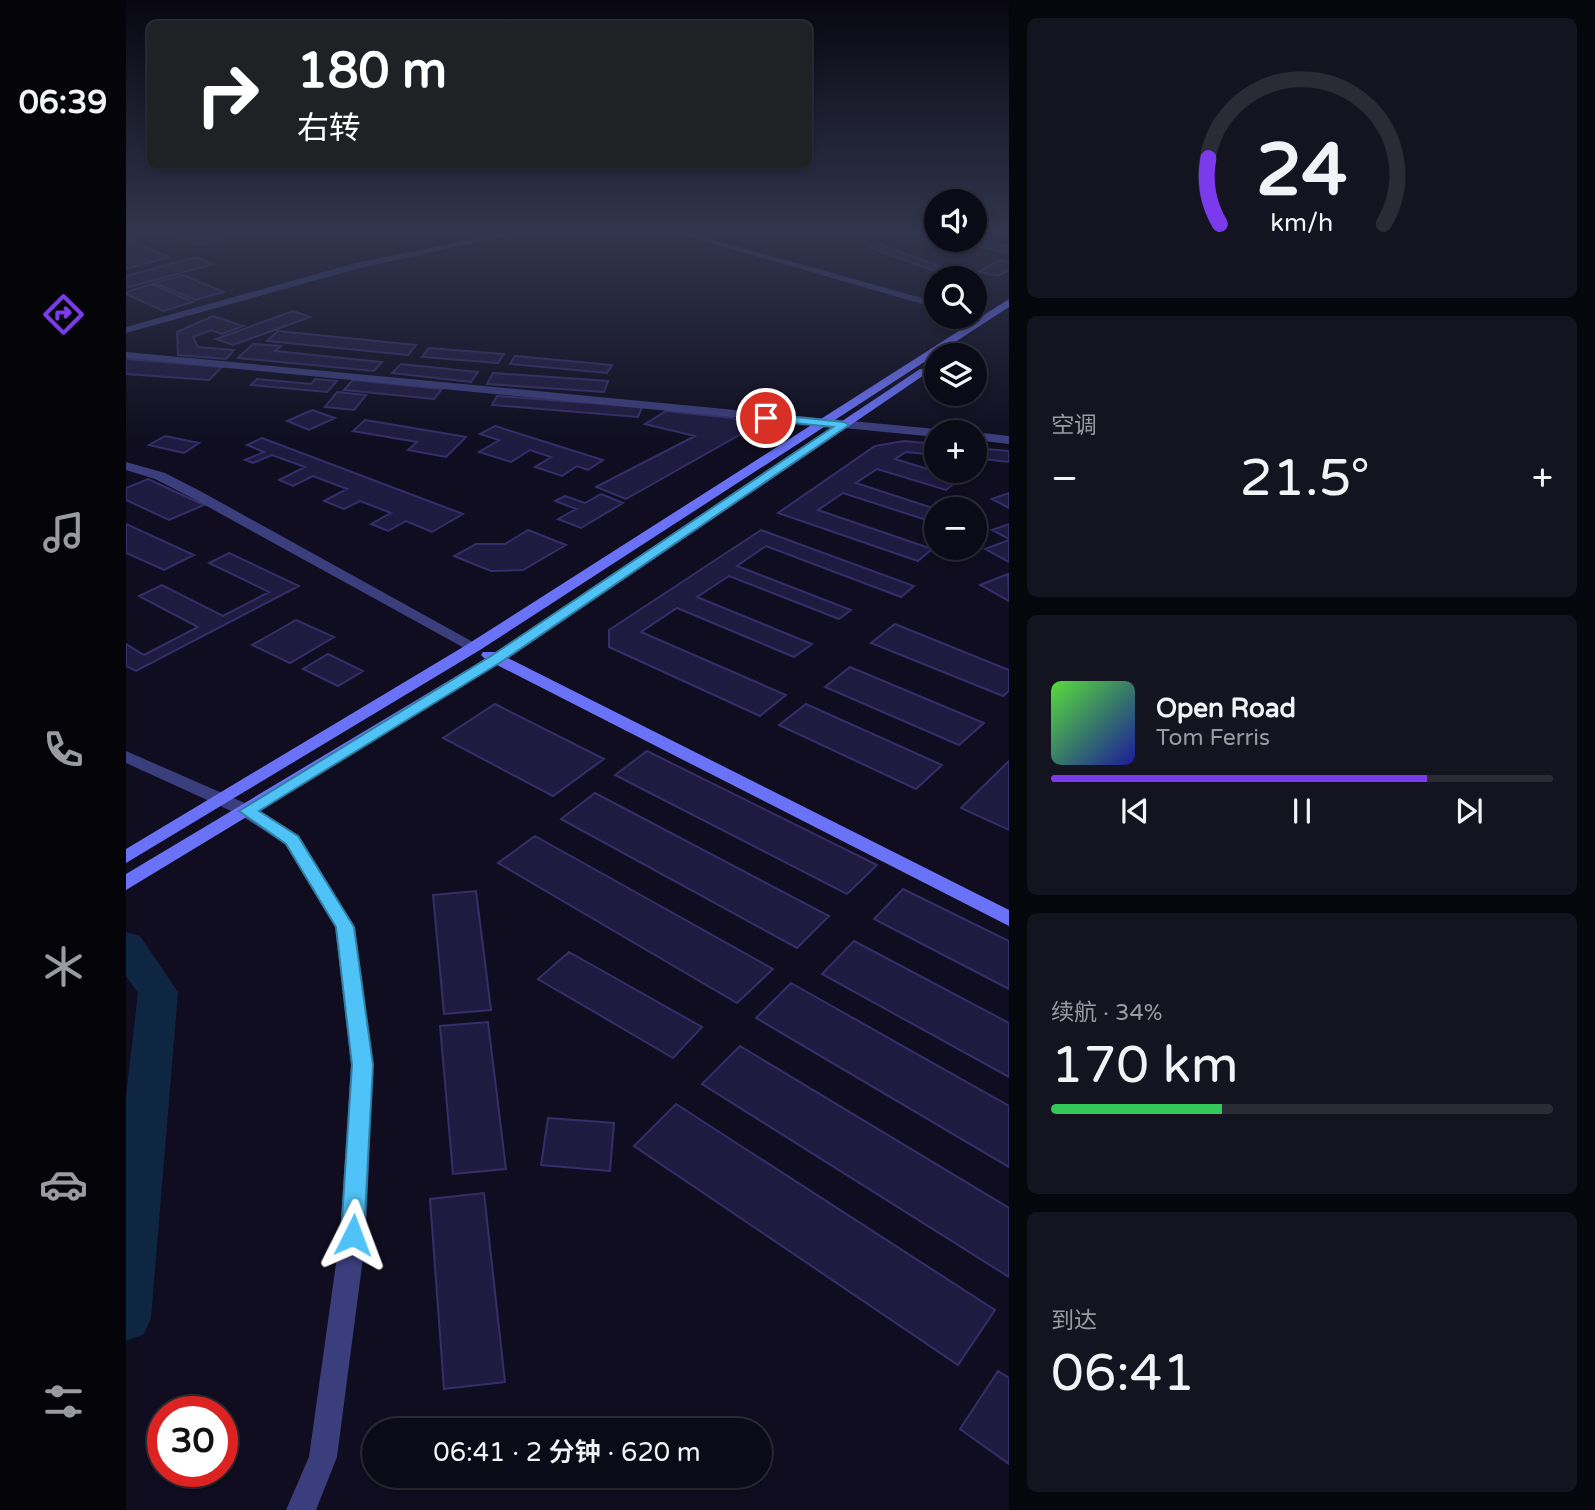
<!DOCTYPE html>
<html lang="zh">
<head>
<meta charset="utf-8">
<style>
	body { margin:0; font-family:"Varela Round","Noto Sans SC",sans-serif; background:#141320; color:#f1f3f6; height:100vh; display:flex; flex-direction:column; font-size:26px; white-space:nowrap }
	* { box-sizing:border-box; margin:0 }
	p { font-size:23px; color:#9a9aa1 }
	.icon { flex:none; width:38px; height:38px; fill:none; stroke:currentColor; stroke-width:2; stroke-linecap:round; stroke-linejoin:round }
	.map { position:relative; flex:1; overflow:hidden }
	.panel { display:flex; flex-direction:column; gap:18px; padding:18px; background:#06060d; width:586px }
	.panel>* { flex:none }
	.top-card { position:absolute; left:21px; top:21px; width:665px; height:147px; border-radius:10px; box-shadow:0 4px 10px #0003,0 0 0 2px #2b2b36; background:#202124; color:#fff; overflow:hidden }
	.tools { position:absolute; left:798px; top:189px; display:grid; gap:14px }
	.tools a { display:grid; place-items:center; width:63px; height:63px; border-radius:50%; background:#0b0a17; box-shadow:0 4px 10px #0003,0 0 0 2px #2b2b36; font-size:35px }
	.speed { position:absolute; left:21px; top:1396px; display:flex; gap:14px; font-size:35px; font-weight:700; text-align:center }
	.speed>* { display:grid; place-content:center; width:91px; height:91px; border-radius:50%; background:#0b0a17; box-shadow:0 4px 10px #0003,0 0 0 2px #2b2b36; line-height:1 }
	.speed .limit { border:10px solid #d22; background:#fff; color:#111 }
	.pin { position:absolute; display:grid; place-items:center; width:60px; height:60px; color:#fff; margin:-30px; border:4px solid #fff; border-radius:50%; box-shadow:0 2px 7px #0007 }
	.me { position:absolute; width:77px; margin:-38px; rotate:3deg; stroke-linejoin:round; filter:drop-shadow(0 0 5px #0008) }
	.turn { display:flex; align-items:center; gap:24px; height:147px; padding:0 35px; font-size:32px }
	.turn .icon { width:91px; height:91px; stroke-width:2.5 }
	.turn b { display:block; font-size:49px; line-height:60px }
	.big { font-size:52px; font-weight:600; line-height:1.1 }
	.panel .widget { flex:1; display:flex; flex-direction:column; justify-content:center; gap:10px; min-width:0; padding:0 24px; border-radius:10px; background:#141320 }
	.panel .dial { align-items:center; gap:0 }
	.dial svg { height:182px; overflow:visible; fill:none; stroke:#2b2b36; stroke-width:7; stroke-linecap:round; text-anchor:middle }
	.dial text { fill:#f1f3f6; stroke:none }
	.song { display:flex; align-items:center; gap:21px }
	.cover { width:84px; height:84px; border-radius:10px; background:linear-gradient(135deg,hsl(110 70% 55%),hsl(240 70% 35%)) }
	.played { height:7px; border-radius:4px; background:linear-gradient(90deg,#7c3aed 75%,#2b2b36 75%) }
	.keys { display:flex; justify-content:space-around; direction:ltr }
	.heat { display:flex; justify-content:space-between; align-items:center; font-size:38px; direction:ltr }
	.charge { height:10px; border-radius:5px; background:linear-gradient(90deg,#34c759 34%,#2b2b36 0) }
	.trip { position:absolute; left:236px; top:1418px; width:410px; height:70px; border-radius:35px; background:#0b0a17; box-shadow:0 4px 10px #0003,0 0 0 2px #2b2b36; font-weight:600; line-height:70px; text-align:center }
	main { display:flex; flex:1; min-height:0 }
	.menu { display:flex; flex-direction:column; width:126px; justify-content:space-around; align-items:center; background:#040409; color:#9a9aa1 }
	.menu .icon { width:49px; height:49px }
	.menu .active { color:#7c3aed }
	.menu b { font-size:32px; color:#f1f3f6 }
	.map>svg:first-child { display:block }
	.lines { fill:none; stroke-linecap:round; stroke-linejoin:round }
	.river { fill:#0e2642; fill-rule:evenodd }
	.building { fill:#1f1a3f; stroke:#352e6a; stroke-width:2 }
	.minor { fill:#3b3e7c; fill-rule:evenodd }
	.tertiary { fill:#3b3e7c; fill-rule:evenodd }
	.secondary { fill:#6a72f8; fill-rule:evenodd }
	.route { fill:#4fc3f7; stroke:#337fa1; stroke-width:2 }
</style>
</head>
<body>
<main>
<nav class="menu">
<b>06:39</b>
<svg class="icon active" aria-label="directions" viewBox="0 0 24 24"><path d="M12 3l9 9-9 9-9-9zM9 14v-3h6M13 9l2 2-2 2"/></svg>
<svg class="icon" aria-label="music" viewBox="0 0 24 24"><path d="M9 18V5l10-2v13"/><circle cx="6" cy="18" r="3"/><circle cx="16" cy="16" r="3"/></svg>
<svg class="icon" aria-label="phone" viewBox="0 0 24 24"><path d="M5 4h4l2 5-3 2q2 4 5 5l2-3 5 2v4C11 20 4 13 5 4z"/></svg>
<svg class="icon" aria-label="climate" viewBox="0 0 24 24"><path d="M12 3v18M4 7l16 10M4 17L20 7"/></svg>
<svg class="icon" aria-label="car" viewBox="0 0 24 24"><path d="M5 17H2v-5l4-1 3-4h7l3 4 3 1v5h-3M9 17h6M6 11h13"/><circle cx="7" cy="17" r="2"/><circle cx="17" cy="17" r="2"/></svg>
<svg class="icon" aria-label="filters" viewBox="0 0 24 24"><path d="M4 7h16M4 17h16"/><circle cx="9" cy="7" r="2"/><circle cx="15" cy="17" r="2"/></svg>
</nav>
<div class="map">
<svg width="883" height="1510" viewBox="0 0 883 1510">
	<rect width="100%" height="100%" fill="#0f0d1f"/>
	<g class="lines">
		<!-- river -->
		<path class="river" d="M0,932L14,936L52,992L25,1318L18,1334L0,1341V1096L12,993L0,976Z"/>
	</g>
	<!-- building -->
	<path class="building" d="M43,233H86L98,238L71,245Z
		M0,238L43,257L0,269Z
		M849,239L883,246V253L826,240Z
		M752,244L833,273L823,276L742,247Z
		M70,257L87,264L0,288V276Z
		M873,260L883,262V270L872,276L853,272Z
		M57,275L98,292L69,300L29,283Z
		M26,284L67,302L37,311L0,294V292Z
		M167,311L184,317L107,345L90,339Z
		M87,316L117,326L96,334L85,330L67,337L72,347L108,350L100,359L52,355L51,332Z
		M152,331L290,345L282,355L141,341Z
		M127,344L155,346L149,351L256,362L248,371L112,358Z
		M303,348L378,354L372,363L296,357Z
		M389,356L486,365L481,373L384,364Z
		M0,359L96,367L83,380L0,374Z
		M275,364L352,372L345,382L266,373Z
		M367,373L482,381L478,392L361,384Z
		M131,379L185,384L189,379L211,381L201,392L125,385Z
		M227,380L316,389L308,399L218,390Z
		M211,392L240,395L228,410L199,407Z
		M371,396L516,407L512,417L366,405Z
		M186,410L209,418L183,430L161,421Z
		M540,411L607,418L624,429L500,499L470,487L569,436L519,424Z
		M239,420L340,437L320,457L282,450L291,442L227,431Z
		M369,426L477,460L462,470L451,466L436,476L409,467L425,457L404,450L385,462L353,452L373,440L354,434Z
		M39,436L73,443L58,453L23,445Z
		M136,438L337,514L306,532L280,521L262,531L245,524L265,513L234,501L218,509L198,501L221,489L187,476L167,486L153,480L179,467L146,455L127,463L119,460L138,452L121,445Z
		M778,441L810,444V455L780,452L769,459L834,479L820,490L751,469L730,483L810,509L797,519L717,493L692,510L806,549L792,561L652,513L749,446Z
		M849,448L883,451V462L849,458Z
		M22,479L78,505L43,520L0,500V488Z
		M883,493V508L866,499Z
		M475,494L497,503L455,528L432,519L450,509L429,501L439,496L459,503Z
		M0,524L68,555L38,570L0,553Z
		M883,524V539L866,530Z
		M402,530L440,545L397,570L365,571L328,556L350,544H379Z
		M635,530L788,586L775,597L640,546L611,566L725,610L713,619L603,576L571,597L686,644L668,657L551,608L515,632L660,695L634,716L483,647V630Z
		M883,540V562L859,549Z
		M103,553L173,586L10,671L0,666V644L18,655L72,627L13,596L36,585L97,616L143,592L83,563Z
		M882,574L883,601L854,585Z
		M170,620L208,637L164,663L126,645Z
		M769,624L883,670V691L877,696L745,643Z
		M202,654L237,671L212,686L177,669Z
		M724,667L858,723L833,745L699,687Z
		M369,704L478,759L427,796L317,738Z
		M680,704L816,765L790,789L653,725Z
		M521,751L751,865L721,894L489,775Z
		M883,761V830L835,808Z
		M469,793L703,916L671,948L435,819Z
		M409,836L647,969L611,1003L372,863Z
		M777,889L883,941V989L748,919Z
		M350,891L365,1010L318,1014L307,895Z
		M728,941L883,1023V1077L696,974Z
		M443,952L576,1027L547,1058L412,979Z
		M665,983L883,1106V1167L630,1018Z
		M362,1022L380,1169L327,1174L314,1026Z
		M614,1046L883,1208V1277L576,1084Z
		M550,1104L869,1310L832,1365L508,1146Z
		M422,1118L488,1123L484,1171L415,1165Z
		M358,1193L379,1382L318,1389L304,1199Z
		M872,1371L883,1378V1464L834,1429Z"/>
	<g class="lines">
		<!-- minor -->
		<path class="minor" d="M0,462L39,473L76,492L356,647L354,650H342L66,498L29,479L0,470Z
			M0,751L128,807L173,836L229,927L247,1064L240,1235L211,1457L190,1510H160L183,1457L214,1235L225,1064L209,927L159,844L114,815L0,763Z"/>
		<!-- tertiary -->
		<path class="tertiary" d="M377,233H393L234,268L0,333V327L230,263Z
			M550,233H563L810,302V308Z
			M0,352L810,429L816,432H810V437L0,358Z
			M849,432L883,436V444L849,440Z"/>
		<!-- secondary -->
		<path class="secondary" d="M883,299V307L354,650L0,863V849L342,644Z
			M794,369L804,371L382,658L883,910V926L371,665L0,890V874L359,659L355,655L357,652H370Z"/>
	</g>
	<!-- sky -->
	<linearGradient id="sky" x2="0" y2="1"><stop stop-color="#080711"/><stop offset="0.52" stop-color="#31354d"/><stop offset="1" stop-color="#31354d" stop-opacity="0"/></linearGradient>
	<rect width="883" height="444" fill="url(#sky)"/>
	<!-- route -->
	<path class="route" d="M640,414L718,422L723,425L375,662L133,811L172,836L228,927L247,1065L238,1235L235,1242L227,1245L219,1242L215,1235L226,1065L210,927L160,844L113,811L365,656L707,427L637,420V415Z"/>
</svg>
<div class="tools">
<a><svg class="icon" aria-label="sound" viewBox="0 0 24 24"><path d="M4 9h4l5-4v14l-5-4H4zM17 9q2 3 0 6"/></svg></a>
<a><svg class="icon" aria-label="search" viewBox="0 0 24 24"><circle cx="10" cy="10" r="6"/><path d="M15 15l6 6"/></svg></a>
<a><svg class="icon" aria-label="layers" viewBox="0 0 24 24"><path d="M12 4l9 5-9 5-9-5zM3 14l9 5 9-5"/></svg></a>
<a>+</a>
<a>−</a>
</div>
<div class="speed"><div class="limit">30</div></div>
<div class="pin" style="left:640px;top:418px;background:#d93025"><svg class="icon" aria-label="arrive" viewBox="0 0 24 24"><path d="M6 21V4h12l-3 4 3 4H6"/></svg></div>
<svg class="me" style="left:227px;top:1235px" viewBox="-20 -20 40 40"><path d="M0-17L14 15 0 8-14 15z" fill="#4fc3f7" stroke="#fff" stroke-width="4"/></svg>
<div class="trip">06:41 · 2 分钟 · 620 m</div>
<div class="top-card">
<div class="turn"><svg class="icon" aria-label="right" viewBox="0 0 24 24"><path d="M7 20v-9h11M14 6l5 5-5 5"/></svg><div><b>180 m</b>右转</div></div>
</div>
</div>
<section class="panel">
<div class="widget dial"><svg viewBox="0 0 100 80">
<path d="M14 69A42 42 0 1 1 86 69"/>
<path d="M14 69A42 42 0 0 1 9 40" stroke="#7c3aed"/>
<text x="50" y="56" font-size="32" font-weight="700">24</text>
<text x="50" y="72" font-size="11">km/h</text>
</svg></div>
<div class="widget"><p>空调</p>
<div class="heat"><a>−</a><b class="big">21.5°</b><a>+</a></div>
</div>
<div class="widget">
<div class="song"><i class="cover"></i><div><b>Open Road</b><p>Tom Ferris</p></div></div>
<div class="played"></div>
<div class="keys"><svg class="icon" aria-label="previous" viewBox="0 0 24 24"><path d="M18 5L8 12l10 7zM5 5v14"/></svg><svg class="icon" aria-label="pause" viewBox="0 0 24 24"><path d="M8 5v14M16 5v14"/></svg><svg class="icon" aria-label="next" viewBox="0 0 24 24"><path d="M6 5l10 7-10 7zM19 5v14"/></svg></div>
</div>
<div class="widget"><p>续航 · 34%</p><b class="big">170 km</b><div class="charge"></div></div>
<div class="widget"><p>到达</p><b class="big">06:41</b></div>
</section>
</main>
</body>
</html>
